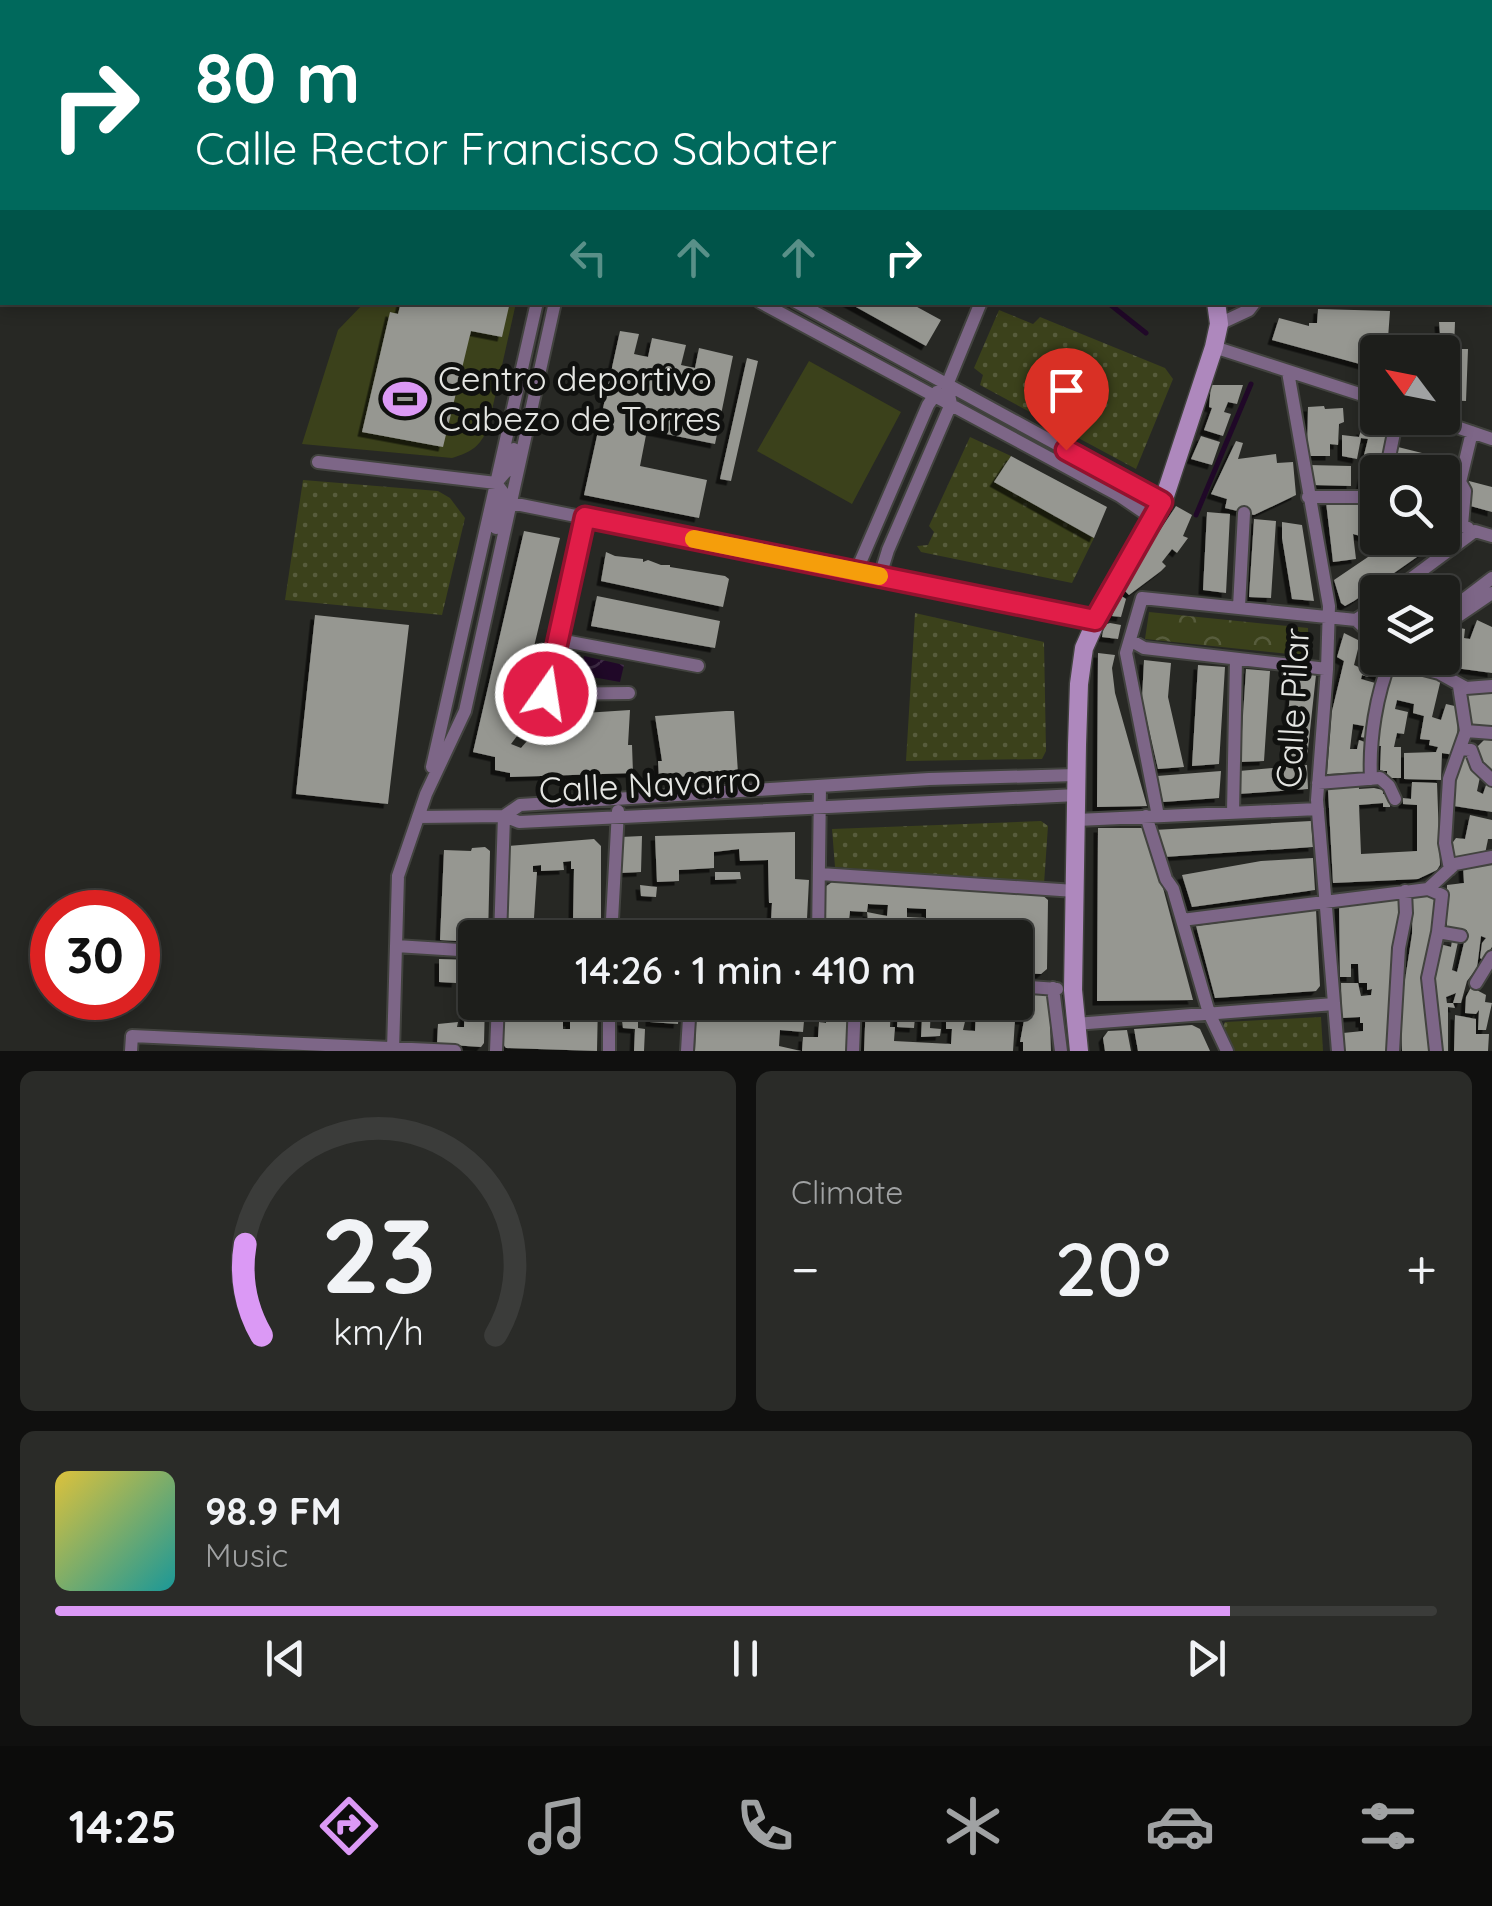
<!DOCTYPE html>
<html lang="en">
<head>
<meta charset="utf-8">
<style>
	body { margin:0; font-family:Quicksand,sans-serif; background:#2a2b28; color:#f1f3f6; height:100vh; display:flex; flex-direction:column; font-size:38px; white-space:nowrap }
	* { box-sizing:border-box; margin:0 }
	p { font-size:32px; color:#a0a2a3 }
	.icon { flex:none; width:55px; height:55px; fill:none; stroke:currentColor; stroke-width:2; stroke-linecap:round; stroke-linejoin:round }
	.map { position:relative; height:1051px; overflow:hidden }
	.drawer { display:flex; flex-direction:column; gap:20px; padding:20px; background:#10100f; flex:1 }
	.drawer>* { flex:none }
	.guide { position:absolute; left:0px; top:0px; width:1492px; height:305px; box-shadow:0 5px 15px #0003,0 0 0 2px #3b3c3a; background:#00695c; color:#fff; overflow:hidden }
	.needle { width:65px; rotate:302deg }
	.fabs { position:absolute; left:1360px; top:335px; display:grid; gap:20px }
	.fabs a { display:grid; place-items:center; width:100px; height:100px; border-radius:10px; background:#1d1e1b; box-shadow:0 5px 15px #0003,0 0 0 2px #3b3c3a; font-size:50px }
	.speed { position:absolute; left:30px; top:890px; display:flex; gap:20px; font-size:50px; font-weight:700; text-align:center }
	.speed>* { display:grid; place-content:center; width:130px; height:130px; border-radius:50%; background:#1d1e1b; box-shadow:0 5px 15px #0003,0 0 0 2px #3b3c3a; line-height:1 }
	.speed .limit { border:15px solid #d22; background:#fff; color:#111 }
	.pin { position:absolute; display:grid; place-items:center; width:85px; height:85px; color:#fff; margin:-102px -42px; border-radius:50% 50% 50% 0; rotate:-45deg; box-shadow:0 0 10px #0007 }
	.pin .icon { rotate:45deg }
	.me { position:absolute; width:110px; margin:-55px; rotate:13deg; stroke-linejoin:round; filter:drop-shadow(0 0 8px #0008) }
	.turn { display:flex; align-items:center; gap:35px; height:210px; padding:0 30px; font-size:45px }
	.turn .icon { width:130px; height:130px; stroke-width:2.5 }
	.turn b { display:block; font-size:70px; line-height:85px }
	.lanes { display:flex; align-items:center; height:95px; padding:0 30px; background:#0003; justify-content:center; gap:50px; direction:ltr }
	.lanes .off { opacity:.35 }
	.big { font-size:75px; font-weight:600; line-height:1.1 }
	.drawer .widget { flex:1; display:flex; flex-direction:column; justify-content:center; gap:15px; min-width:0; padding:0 35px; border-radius:15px; background:#2a2b28 }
	.drawer .dial { align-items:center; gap:0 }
	.dial svg { height:260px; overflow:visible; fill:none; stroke:#3b3c3a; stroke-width:7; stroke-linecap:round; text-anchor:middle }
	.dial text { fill:#f1f3f6; stroke:none }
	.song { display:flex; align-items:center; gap:30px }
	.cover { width:120px; height:120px; border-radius:15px; background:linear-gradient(135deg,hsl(50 70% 55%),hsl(180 70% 35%)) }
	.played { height:10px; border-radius:5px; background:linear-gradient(90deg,#db99f5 85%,#3b3c3a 85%) }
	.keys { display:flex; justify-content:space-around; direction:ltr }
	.heat { display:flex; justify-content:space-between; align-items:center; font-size:55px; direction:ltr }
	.drawer .tiles { flex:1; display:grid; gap:20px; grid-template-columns:1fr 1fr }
	.widget:last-child { grid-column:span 2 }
	.trip { position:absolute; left:458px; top:920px; width:575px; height:100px; border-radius:10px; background:#1d1e1b; box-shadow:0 5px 15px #0003,0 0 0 2px #3b3c3a; font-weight:600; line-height:100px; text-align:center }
	.tabs { display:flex; height:160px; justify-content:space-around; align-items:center; background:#0c0c0b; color:#a0a2a3 }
	.tabs .icon { width:70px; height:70px }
	.tabs .on { color:#db99f5 }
	.tabs b { font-size:45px; color:#f1f3f6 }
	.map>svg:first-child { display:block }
	.grass { fill:#3b411b }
	.park { fill:url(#park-crowns) }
	.garden { fill:url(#garden-dots) }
	.water { fill:url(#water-waves) }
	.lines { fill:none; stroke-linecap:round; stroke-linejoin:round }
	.stream { stroke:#200828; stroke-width:5 }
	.building { fill:#969791; fill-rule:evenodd; filter:url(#shadow) }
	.street-casing { stroke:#42433f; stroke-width:16 }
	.secondary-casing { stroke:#42433f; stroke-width:21 }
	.street { stroke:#7d6687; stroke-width:12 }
	.secondary { stroke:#ae88bd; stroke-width:18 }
	.route-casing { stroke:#92132f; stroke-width:25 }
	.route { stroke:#e11d48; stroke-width:18 }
	.slow { stroke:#f59e0b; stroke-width:18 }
	.labels { text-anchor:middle; stroke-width:10; stroke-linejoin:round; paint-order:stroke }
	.poi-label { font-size:35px; fill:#e5e6e3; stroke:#10110f; text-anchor:start }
	.street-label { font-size:35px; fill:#e5e6e3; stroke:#10110f }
</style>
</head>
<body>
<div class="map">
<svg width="1492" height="1051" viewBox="0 0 1492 1051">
	<defs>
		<pattern id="park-crowns" width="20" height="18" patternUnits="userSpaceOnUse" patternTransform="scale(2.5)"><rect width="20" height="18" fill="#3b411b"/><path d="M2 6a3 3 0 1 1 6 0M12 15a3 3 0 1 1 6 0" fill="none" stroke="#575c3c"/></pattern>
		<pattern id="garden-dots" width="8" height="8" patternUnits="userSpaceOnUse" patternTransform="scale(2.5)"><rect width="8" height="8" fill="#3b411b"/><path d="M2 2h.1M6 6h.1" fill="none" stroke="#575c3c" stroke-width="1.8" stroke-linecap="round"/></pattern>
		<pattern id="water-waves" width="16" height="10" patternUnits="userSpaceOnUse" patternTransform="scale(2.5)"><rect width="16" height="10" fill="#200828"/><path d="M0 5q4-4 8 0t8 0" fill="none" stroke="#402c47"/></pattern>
		<filter id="shadow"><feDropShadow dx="-4.5" dy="4.5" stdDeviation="0" flood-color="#0009"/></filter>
	</defs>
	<rect width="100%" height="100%" fill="#272824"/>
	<!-- grass -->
	<path class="grass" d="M364,303H516L488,428C480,447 471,452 452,458L302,444L338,330Z
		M809,361L901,412L852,504L757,451Z"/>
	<!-- park -->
	<path class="park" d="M1149,612L1308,628V656L1145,639Z"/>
	<!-- garden -->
	<path class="garden" d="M999,310L1033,324L1040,317L1165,368L1173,379L1136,469L980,385L983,375L974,368Z
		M970,437L1011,456L995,482L1094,538L1072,583L921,552L917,546L928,545L934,532L929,526Z
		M303,480L438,491L450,498L465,518L442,615L285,600Z
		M915,613L1044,642L1046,751L1042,759L906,761Z
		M1041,821L1048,826L1044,884L835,867L832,829Z
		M1321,1017L1323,1051H1234L1223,1027L1225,1022Z"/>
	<!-- water -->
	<path class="water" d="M584,656L624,665L620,682L581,675Z"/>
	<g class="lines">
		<!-- stream -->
		<path class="stream" d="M833,0L834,2
			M1107,302L1146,333
			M1196,515L1251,384"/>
	</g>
	<!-- building -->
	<path class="building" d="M401,302H510L502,337L471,331L443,447L362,432L390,312L398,314Z
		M847,302H908L941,320L926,346Z
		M1318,309L1390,311L1387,352H1378V369L1272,340L1279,318L1309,326V323H1317Z
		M1439,322H1455L1454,349H1468L1466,401L1444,400V368L1455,369L1456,359H1442Z
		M620,331L639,334L634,354L648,357L652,338L686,345L681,365L695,368L699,348L733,356L715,444L647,430L640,466L707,480L699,518L584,495Z
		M747,358L758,361L731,481L720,479Z
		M1211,385H1243L1237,404L1228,402L1224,412L1231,414L1223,436L1204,430L1212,408L1209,407Z
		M1324,406L1325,409L1343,408L1344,422L1339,424L1338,445L1330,444V456H1307L1308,407Z
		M1361,430L1391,435L1382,464L1363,459L1368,439L1361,438L1357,459L1342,456V435L1359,437Z
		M1201,436L1220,442L1212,465L1191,459Z
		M1236,441L1243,443L1238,459L1276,454L1277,463L1293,462L1296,495L1254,515L1225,508L1227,499L1211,494Z
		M1394,446L1434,456V471L1415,472L1401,469V472H1388L1390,465L1395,467L1398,458L1391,456Z
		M1011,456L1107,507L1094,538L994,482Z
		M1442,458L1458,461L1456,483H1442L1445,464Z
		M1308,465L1351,466V486L1314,485Z
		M1365,465L1388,471L1378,472V496L1359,491Z
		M1469,481L1492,487V512L1467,505Z
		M1442,486H1455L1454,501H1461L1462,509L1442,508Z
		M1345,499L1365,506L1367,500L1378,504V538H1383L1382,542L1353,534L1356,559L1333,562L1326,502Z
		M1176,506L1192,515L1183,536L1188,538L1177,553L1172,549L1162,562L1166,566L1161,571L1129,595L1123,589L1126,582Z
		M1207,512L1230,514L1226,593L1203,590Z
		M1254,519L1276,521L1271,598L1249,597Z
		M1282,522L1302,525L1314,601L1292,599L1282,538Z
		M1442,524L1447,536L1354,601L1345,606L1341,603L1334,580L1396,538H1442Z
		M524,531L560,538L515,726L519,730L515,732L517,736L511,744L521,748L527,741L565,740L569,714L630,710L628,745H632L633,773L510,777V773L495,770V757L473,752Z
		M606,552L615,556L643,559V562L648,560L661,565H670V567L725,576L729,579L723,607L601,581Z
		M1120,595L1126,599L1121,617L1112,616Z
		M597,596L720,621L715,648L591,626Z
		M315,615L409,625L388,804L296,794Z
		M1477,620L1492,627V673L1426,664L1401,658H1442V631L1461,625L1460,628L1465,629L1464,638L1470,639Z
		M1110,623L1121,625L1118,639L1102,637L1104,625Z
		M1344,633L1360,641L1354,665L1363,669L1368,646L1378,651V658H1385L1381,677L1370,672L1368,677L1362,675L1361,679L1379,684L1366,738L1361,737L1364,726L1353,724L1350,749H1357L1359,740L1365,742L1363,772L1327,774L1332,711L1344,661L1337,657Z
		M1098,653L1115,655L1112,668L1115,693L1147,806L1097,807Z
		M1144,660L1171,663L1168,697L1184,767L1158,769L1142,699Z
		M1198,665L1225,667L1219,764L1192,766Z
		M1397,666L1441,679L1432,717L1441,720L1446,704L1459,707L1456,752L1454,755L1442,753L1441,780L1404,779V753L1436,752L1438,747L1429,745L1430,740L1420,739L1424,716L1413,713L1414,704L1397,700L1395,709L1408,712L1404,734L1397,733L1394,747H1401V778H1387V771H1380L1381,746H1373L1389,670L1396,672Z
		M1246,669L1270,671L1264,761L1240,762Z
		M1292,673L1316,675L1307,758L1284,759Z
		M1492,693V729L1470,723L1465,694Z
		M726,711H734L738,773L659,778L658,761H662L655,716Z
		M1489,735L1492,736V772L1482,764L1476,748Z
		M1464,755L1469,757L1480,777L1477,791L1483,794L1487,782L1492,787V812L1454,806L1455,782Z
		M1307,765L1308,789L1238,794L1239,771Z
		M1221,771L1219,798L1163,802L1157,776Z
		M1412,782L1437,783L1440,865L1437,870L1418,879L1333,883L1328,790L1331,787L1359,786V789L1374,788L1383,790V794H1390V807H1383V803L1359,805L1361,854L1417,851V805L1403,804V798L1411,799Z
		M1470,815L1492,820V839H1488L1485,854L1454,859L1453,842L1456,838L1465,839Z
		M1311,821L1313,847L1164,857L1154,830Z
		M1098,828H1147L1193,1000L1097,1001Z
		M795,832V879L809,880L806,938H770L772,903H769L768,860L740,861L739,849L714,852V868L679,870V881L657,882L655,836Z
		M642,836L641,872L620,873L621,837Z
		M594,839L601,846V938H504L507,846ZM571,861V869H574L573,920L534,918L537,872H533V866L541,865V871L564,870L563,862Z
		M485,847L490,851L488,938H475V942L440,940L444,850L471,851L472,848Z
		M1313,858L1315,890L1192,907L1182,875L1261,861Z
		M1492,864V947L1483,960L1480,958L1482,943L1486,938L1481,936L1477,968L1467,981L1461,1003H1453L1456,993L1446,997L1447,1003H1453L1455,1008L1448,1007V1051H1443L1434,972L1440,944L1451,947L1452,940L1458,942L1452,970L1457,972L1467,930L1447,929V885L1464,883L1463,866Z
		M715,872H740L741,879L715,880Z
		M832,882L1041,894L1048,900L1047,969L1041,974L1015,973V938H953L954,928L1017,931L1018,922L958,921L957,928H947V938H916L917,925L910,924V938H900L901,924L889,923V934H897V938H823L825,887ZM868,904L888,905L887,916L867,912ZM907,908L926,909V918L907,917ZM850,911L867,912L868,922L849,921Z
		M640,885L657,887L656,897L641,896Z
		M1413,895L1436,896L1433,937L1434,1051H1402L1401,1006L1412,934Z
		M1403,897L1388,1051H1343V1033L1363,1031V1023H1360V1017L1342,1018L1341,983H1358L1361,996L1371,995L1372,989L1367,990V983H1359L1358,964H1351V977H1340L1339,903Z
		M1316,910L1320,986L1316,991L1215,998L1196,926Z
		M439,959L475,960V1002H485L484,1043L481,1047L437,1044L438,1024L458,1022L457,1027H464L466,977L457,976L456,983L439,982Z
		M1471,987L1486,995L1485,1002L1492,1003L1486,1030H1478L1479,1010L1476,1014L1465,1013L1466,997Z
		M1015,989L1042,991L1049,997L1051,1051H1023V1042H1020L1024,1020H1015L1013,1051H864L866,1002H1015ZM931,1007L946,1008V1029H952L951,1044L894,1041L895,1027H890L891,1008L898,1009L897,1027L914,1028L915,1017L922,1018L921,1037L940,1036L941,1029L930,1028ZM968,1009H976L975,1031L963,1030Z
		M503,1002H531L530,1020L563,1022V1029H570V1022H563V1002H598L597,1051L506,1048L502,1043Z
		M651,1002H680L678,1024L650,1022Z
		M697,1002H723V1008L752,1009V1002H781L780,1020L804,1021L803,1032L780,1030L779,1046L801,1051H695Z
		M827,1002H848L846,1051H802L803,1037H818L819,1022L826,1023Z
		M1455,1015L1476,1019V1034H1489L1488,1051H1454Z
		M622,1021H638V1028L645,1029L644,1051H634L635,1029L623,1028Z
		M1192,1025L1200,1029L1210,1051H1138L1134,1029Z
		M1127,1030L1131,1051H1105L1103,1038L1108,1031Z"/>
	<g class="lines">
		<!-- street casing -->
		<g class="street-casing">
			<path id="street" d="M225,0L229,2
				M793,0L795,2
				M605,2V0
				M618,2V0
				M1455,2L1456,0
				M1490,44L1492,42
				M760,302L1120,496L1152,518
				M796,302L1163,502
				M1219,324L1249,310L1255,302
				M1214,347L1378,400
				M1288,372L1329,606L1327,669L1317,800L1338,1051
				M1430,418L1492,439
				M318,462L496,483L511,503L1095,620
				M1386,472L1397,418
				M1308,497H1364L1378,500
				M1442,519L1468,528
				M1462,525L1465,491L1460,482L1472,432
				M496,528L501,505L496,483L510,467L514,449
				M856,572L928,405L937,392
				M880,576L888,550L951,404L947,385L981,302
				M1393,592L1475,531L1492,536
				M1239,607L1244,513
				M1442,616L1492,578
				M1356,620L1378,641
				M1442,627L1492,593
				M559,640L698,666
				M1130,640L1144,648L1327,669
				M1396,658L1400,663L1439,673L1466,688L1492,686
				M546,694L629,693
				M538,730L585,517
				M1466,731L1492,733
				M1461,749L1471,750L1477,766L1492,780
				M432,767L537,302
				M1371,779C1369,739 1376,695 1391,658
				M1318,783L1380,778L1389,786L1395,799
				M1233,813L1236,659
				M504,816L520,805L929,779L1076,775
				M1146,816L1166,879L1173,889L1209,1013L1227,1051
				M1158,816L1126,653L1142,598L1356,620L1378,604
				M418,817L504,816L519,822L1077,795
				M1077,820L1318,809
				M1450,869L1445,843L1449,779L1466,731L1459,686
				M820,874L1075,891
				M1428,889L1442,895L1438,932L1461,936
				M1182,920L1428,889L1455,864L1492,857
				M500,938L504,816
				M611,938L618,811
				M818,938L820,786
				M396,946L475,951
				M1476,983L1492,957
				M1015,986L1057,989
				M1053,988L1061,1051
				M1075,1024L1334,1004
				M131,1051L132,1036L455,1051
				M393,1051L398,876L426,794L465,711L555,302
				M496,1051L498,1002
				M609,1051V1002
				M687,1051L690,1002
				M853,1051L855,1002
				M1393,1051L1399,948L1406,913L1405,891
				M1436,1051L1428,978L1438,932"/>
		</g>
		<!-- secondary casing -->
		<g class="secondary-casing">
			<path id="secondary" d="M969,0L971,2
				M1079,1051L1073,990L1077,745L1079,684L1084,648L1110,590L1163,502L1214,347L1219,324L1216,302"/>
		</g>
		<!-- street -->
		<use href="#street" class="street"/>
		<!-- secondary -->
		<use href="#secondary" class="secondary"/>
	</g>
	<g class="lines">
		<!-- route casing -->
		<g class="route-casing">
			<path id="route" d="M546,694L585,517L1095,620L1162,502L1066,450"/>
		</g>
		<!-- route -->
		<use href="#route" class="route"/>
		<!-- slow -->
		<path class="slow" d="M694,539L879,576"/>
	</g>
	<!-- icons -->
	<defs>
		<g id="stadium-bare" transform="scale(3.45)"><path d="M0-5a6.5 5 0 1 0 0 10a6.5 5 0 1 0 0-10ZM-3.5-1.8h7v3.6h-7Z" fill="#db99f5" stroke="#10110f" stroke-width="2.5" paint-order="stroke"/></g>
	</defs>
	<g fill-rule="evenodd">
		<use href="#stadium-bare" x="405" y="399"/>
	</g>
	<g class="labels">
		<!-- poi labels -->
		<g class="poi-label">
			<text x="438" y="391">Centro deportivo<tspan x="438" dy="40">Cabezo de Torres</tspan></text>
		</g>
		<!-- street labels -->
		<g class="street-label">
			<text transform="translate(1293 708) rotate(-87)" y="12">Calle Pilar</text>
			<text transform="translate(650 785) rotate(-3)" y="12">Calle Navarro</text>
		</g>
	</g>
</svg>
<div class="fabs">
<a><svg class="needle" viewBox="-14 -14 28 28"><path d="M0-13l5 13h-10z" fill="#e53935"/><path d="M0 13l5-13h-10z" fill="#a0a2a3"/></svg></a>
<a><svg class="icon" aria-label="search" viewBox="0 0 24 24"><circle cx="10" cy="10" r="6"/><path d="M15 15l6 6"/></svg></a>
<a><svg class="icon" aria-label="layers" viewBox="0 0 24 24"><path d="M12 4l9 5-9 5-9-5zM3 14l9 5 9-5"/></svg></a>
</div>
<div class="speed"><div class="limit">30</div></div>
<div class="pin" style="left:1066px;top:450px;background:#d93025"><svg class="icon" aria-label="arrive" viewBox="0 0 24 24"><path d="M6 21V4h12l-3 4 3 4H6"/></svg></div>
<svg class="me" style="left:546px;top:694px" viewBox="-20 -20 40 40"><circle r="17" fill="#e11d48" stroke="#fff" stroke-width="3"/><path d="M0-11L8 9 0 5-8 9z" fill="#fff"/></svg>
<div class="trip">14:26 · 1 min · 410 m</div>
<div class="guide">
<div class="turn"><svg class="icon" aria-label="right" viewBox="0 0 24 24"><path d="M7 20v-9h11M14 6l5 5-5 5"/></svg><div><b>80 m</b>Calle Rector Francisco Sabater</div></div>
<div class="lanes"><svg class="icon off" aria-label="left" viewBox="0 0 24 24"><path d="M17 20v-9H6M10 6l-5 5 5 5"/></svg><svg class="icon off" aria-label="ahead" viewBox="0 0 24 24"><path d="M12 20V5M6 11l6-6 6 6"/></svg><svg class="icon off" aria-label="ahead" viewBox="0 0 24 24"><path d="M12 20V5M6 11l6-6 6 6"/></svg><svg class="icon" aria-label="right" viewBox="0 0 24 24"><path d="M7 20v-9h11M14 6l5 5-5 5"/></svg></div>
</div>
</div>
<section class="drawer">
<div class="tiles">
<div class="widget dial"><svg viewBox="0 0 100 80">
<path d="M14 69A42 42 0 1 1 86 69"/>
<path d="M14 69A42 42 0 0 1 9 41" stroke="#db99f5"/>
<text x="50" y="56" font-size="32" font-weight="700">23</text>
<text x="50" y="72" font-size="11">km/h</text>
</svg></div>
<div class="widget"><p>Climate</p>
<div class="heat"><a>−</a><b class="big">20°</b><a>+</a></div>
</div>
<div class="widget">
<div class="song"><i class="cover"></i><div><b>98.9 FM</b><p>Music</p></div></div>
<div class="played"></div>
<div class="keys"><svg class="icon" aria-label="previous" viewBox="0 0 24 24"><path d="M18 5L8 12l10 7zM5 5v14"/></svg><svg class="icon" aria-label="pause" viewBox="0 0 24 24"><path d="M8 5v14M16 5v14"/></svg><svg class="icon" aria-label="next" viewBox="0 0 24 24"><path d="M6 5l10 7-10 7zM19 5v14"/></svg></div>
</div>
</div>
</section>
<nav class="tabs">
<b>14:25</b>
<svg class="icon on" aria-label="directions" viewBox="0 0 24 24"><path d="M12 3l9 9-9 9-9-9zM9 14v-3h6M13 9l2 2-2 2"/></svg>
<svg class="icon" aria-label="music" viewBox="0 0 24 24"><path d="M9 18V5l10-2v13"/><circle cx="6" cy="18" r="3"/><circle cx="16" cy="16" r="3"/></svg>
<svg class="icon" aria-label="phone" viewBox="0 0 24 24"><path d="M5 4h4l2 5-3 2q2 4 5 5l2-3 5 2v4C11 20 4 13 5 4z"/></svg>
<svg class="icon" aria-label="climate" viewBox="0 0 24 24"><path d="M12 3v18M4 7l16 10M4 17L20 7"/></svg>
<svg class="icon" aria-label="car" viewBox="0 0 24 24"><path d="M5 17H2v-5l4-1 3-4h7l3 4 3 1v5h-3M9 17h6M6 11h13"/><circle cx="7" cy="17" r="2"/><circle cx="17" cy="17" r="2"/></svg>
<svg class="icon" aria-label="filters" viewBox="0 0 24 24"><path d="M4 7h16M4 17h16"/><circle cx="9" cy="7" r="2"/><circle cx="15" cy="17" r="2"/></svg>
</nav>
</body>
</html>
